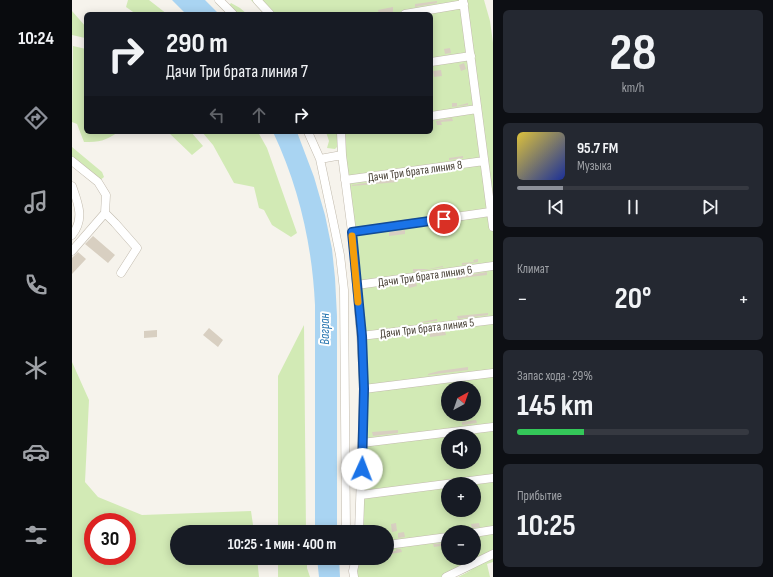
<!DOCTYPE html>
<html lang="ru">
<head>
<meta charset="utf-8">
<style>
	body { margin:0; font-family:"Sofia Sans Condensed",sans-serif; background:#242831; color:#f1f3f6; height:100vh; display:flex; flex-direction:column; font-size:15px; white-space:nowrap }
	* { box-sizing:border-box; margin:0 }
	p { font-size:13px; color:#9ea1a6 }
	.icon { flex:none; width:22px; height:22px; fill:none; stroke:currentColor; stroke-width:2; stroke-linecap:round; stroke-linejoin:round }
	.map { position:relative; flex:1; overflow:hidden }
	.details { display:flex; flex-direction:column; gap:10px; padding:10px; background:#0d0f14; width:280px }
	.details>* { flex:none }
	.hud { position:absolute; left:12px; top:12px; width:349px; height:122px; border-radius:6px; box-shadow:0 2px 10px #0003; background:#171b24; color:#f1f3f6; overflow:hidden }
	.needle { width:26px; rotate:40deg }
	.buttons { position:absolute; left:369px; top:381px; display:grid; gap:8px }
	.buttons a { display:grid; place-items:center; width:40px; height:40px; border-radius:50%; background:#171b24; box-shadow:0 2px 10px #0003; font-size:20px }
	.speed { position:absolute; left:12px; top:513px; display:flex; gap:8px; font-size:20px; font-weight:700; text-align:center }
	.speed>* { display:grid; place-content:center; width:52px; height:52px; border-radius:50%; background:#171b24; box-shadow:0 2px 10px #0003; line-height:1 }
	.speed .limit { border:6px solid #d22; background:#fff; color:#111 }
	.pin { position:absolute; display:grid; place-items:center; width:34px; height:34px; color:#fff; margin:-17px; border:2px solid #fff; border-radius:50%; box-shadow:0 1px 4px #0007 }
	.me { position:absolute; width:44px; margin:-22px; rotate:2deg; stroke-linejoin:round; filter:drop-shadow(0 0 3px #0008) }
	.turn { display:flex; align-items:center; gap:14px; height:84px; padding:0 16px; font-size:18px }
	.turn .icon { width:52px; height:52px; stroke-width:2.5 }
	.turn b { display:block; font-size:28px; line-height:34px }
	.lanes { display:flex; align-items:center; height:38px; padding:0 16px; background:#0003; justify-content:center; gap:20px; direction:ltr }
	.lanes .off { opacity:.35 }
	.big { font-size:30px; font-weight:700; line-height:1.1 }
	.details .widget { flex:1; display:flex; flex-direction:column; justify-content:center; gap:6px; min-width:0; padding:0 14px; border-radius:6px; background:#242831 }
	.details .dial { align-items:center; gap:0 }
	.dial b { font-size:52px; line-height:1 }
	.song { display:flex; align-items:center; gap:12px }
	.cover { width:48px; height:48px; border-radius:6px; background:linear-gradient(135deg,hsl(50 70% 55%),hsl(230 70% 35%)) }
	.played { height:4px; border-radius:2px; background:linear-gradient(90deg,#8c9099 20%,#363941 20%) }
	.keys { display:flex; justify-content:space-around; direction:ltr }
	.heat { display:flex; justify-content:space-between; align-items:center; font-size:22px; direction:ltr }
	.charge { height:6px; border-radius:3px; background:linear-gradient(90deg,#34c759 29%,#363941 0) }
	.trip { position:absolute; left:98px; top:525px; width:224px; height:40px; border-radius:20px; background:#171b24; box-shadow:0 2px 10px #0003; font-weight:700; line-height:40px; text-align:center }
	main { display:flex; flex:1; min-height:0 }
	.dock { display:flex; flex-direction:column; width:72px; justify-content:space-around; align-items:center; background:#090b0e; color:#9ea1a6 }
	.dock .icon { width:28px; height:28px }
	.dock .selected { color:#8c9099 }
	.dock b { font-size:18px; color:#f1f3f6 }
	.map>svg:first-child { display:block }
	.green { fill:#d2eab5; fill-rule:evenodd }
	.water { fill:#a9d4f2 }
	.building { fill:#d8cfc1 }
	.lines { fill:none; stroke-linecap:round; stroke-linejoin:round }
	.minor-casing { stroke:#c2bbae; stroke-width:9 }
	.minor { stroke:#fff; stroke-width:8 }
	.route-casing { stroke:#114b97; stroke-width:10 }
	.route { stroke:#1a73e8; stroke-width:7 }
	.slow { stroke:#f59e0b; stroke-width:7 }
	.labels { text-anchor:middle; stroke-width:4; stroke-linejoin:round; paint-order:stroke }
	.street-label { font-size:12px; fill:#4b4439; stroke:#fff }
	.water-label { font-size:13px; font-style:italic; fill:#2e7ab2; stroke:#fff }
</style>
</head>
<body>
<main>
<nav class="dock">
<b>10:24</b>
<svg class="icon selected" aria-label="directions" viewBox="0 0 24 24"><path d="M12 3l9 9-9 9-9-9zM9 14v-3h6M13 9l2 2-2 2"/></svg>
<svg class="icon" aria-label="music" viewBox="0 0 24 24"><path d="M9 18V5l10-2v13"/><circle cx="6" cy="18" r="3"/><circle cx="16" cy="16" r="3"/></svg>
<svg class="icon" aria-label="phone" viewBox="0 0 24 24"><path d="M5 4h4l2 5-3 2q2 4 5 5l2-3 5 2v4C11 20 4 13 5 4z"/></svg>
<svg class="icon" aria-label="climate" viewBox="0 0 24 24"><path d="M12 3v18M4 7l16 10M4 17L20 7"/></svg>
<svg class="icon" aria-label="car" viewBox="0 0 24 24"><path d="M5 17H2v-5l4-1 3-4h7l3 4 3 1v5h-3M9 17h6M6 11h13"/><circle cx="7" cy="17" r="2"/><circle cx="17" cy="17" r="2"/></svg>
<svg class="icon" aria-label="filters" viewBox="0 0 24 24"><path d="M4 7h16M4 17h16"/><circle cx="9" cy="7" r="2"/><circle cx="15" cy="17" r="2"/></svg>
</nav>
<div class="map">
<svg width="421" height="577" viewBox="0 0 421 577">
	<rect width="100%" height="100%" fill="#f6f3ec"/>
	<!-- green -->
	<path class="green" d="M56,0H77L95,14H64L54,7Z
		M179,0H412L418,21L421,43V562L415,564L418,577H386L400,570L382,577H283V558H315V532H284L289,443L284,301L277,228L265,147L263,149L255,148L257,141L254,132H359V14H192ZM376,388H402V414H376ZM376,436H402V462H376ZM376,484H402V510H376ZM376,532H402V558H376Z
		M159,3L168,8L175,14H163L156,7Z
		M0,11L14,27V36L13,38L0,35Z
		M1,46L14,49V132H46C34,141 27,142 12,142L5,124L0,122Z
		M96,132H119L131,146L120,155Z
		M130,132H186L195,148L225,233L219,237L200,225L192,210L187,208L182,187L162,183L141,145Z
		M0,147L30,172L32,177L27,181L0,157Z
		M232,325L234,532H206V376Z
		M0,362L17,400L13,482L26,497L70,515L179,511L182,532H105V558H185L187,577H0ZM21,522H55V556H21Z
		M206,558H235V568L238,577H206Z"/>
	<!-- water -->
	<path class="water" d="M100,0H133L147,14H114Z
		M201,132H225L242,177L253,215L260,249L263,278L265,316V532H243V305C240,244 227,187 201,132Z
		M245,558H267L268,577H247Z"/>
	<!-- building -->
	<path class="building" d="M365,1V3L343,7V4Z
		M321,7V13L307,14L306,10Z
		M378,48L379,53L373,54L372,49Z
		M392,63L394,69L389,71L387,65Z
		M369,70L370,76L362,77L361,71Z
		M380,103H385V106L396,103V105L380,107Z
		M380,118L381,121L369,122L370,125H365L364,121Z
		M391,156V158L377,160V158Z
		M326,178V182L280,186V185Z
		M333,230V234L317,236V232Z
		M21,236L43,255L36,263L13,244Z
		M6,252L14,259L0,274V258Z
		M406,259V262L390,265V263L402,262L401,260Z
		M371,266V267L341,272V269H357Z
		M415,272V275L389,278L390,279L385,280L384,277Z
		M344,282L345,286L337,288L336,283Z
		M416,313V315L386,319L385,316Z
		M365,319V321L349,323V322Z
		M137,328L151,340L146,347L131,335Z
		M85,330V337L72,338V331Z
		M373,331L374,335L358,337V333Z
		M396,367V370L356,375V374L367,371Z
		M404,420L405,423L390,425V422Z
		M326,430V433L301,436L300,432Z
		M324,523L325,531L320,532L319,524Z
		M407,523L408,527L400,528L399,524Z
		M332,532L333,537L326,538V533Z
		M376,543V545L362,547L361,544Z
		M324,549H329L330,552L319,554V558H315V551H324Z"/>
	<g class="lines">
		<!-- minor casing -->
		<g class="minor-casing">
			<path id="minor" d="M147,0L161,14
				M185,0L198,14
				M391,0L421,227
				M333,14L392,4
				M359,62L399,56
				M359,116L405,109
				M236,132L248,159L260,216L268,255L272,290L274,532
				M269,132L270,155L280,232L289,336L292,389L287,532
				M248,159L270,155
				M0,161L26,182L34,195L33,213L43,223L65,248L49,273
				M273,180L412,161
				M0,186C6,203 13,219 0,235
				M280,232L418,212
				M0,251L33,213
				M285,285L421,266
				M289,336L421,320
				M292,389L421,373
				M290,443L421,427
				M289,495L421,478
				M402,533L421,530
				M315,545L376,537
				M282,577L281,571L284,558
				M374,577L421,554"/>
		</g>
		<!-- minor -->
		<use href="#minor" class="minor"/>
	</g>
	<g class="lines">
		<!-- route casing -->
		<g class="route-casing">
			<path id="route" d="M290,469L292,389L290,336L280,232L372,219"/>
		</g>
		<!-- route -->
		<use href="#route" class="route"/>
		<!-- slow -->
		<path class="slow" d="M280,236L286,302"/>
	</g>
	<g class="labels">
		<!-- street labels -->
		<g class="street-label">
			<text transform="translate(343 171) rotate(-8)" y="4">Дачи Три брата линия 8</text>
			<text transform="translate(353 276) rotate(-8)" y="4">Дачи Три брата линия 6</text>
			<text transform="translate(355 328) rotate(-7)" y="4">Дачи Три брата линия 5</text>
		</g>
		<!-- water labels -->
		<g class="water-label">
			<text transform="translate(252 329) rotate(-90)" y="5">Вагран</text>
		</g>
	</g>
</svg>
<div class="buttons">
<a><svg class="needle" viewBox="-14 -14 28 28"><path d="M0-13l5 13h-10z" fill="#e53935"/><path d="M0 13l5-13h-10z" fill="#9ea1a6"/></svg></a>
<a><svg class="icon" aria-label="sound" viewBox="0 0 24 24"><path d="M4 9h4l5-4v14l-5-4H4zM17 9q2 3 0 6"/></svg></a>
<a>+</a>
<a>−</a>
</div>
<div class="speed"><div class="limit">30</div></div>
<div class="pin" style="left:372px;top:219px;background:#d93025"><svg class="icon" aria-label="arrive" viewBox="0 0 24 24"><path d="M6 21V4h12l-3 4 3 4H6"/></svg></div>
<svg class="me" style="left:290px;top:469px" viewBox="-20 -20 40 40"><circle r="19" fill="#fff"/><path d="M0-13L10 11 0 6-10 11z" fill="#1a73e8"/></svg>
<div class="trip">10:25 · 1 мин · 400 m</div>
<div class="hud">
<div class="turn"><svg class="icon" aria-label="right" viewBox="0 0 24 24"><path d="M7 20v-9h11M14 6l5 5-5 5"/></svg><div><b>290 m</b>Дачи Три брата линия 7</div></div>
<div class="lanes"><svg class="icon off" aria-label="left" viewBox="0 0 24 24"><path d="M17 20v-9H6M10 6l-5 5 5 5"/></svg><svg class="icon off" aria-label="ahead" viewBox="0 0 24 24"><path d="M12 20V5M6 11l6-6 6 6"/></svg><svg class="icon" aria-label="right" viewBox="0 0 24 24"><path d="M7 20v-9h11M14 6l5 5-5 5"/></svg></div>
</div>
</div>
<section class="details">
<div class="widget dial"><b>28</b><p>km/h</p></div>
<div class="widget">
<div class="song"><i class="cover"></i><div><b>95.7 FM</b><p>Музыка</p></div></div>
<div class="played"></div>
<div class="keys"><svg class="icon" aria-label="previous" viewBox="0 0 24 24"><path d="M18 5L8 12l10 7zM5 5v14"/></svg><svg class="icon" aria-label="pause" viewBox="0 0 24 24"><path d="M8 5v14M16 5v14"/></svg><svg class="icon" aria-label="next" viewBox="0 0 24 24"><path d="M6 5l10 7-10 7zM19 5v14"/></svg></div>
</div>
<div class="widget"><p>Климат</p>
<div class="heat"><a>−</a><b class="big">20°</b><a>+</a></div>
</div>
<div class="widget"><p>Запас хода · 29%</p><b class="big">145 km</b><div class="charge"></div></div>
<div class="widget"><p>Прибытие</p><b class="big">10:25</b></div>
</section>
</main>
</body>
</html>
